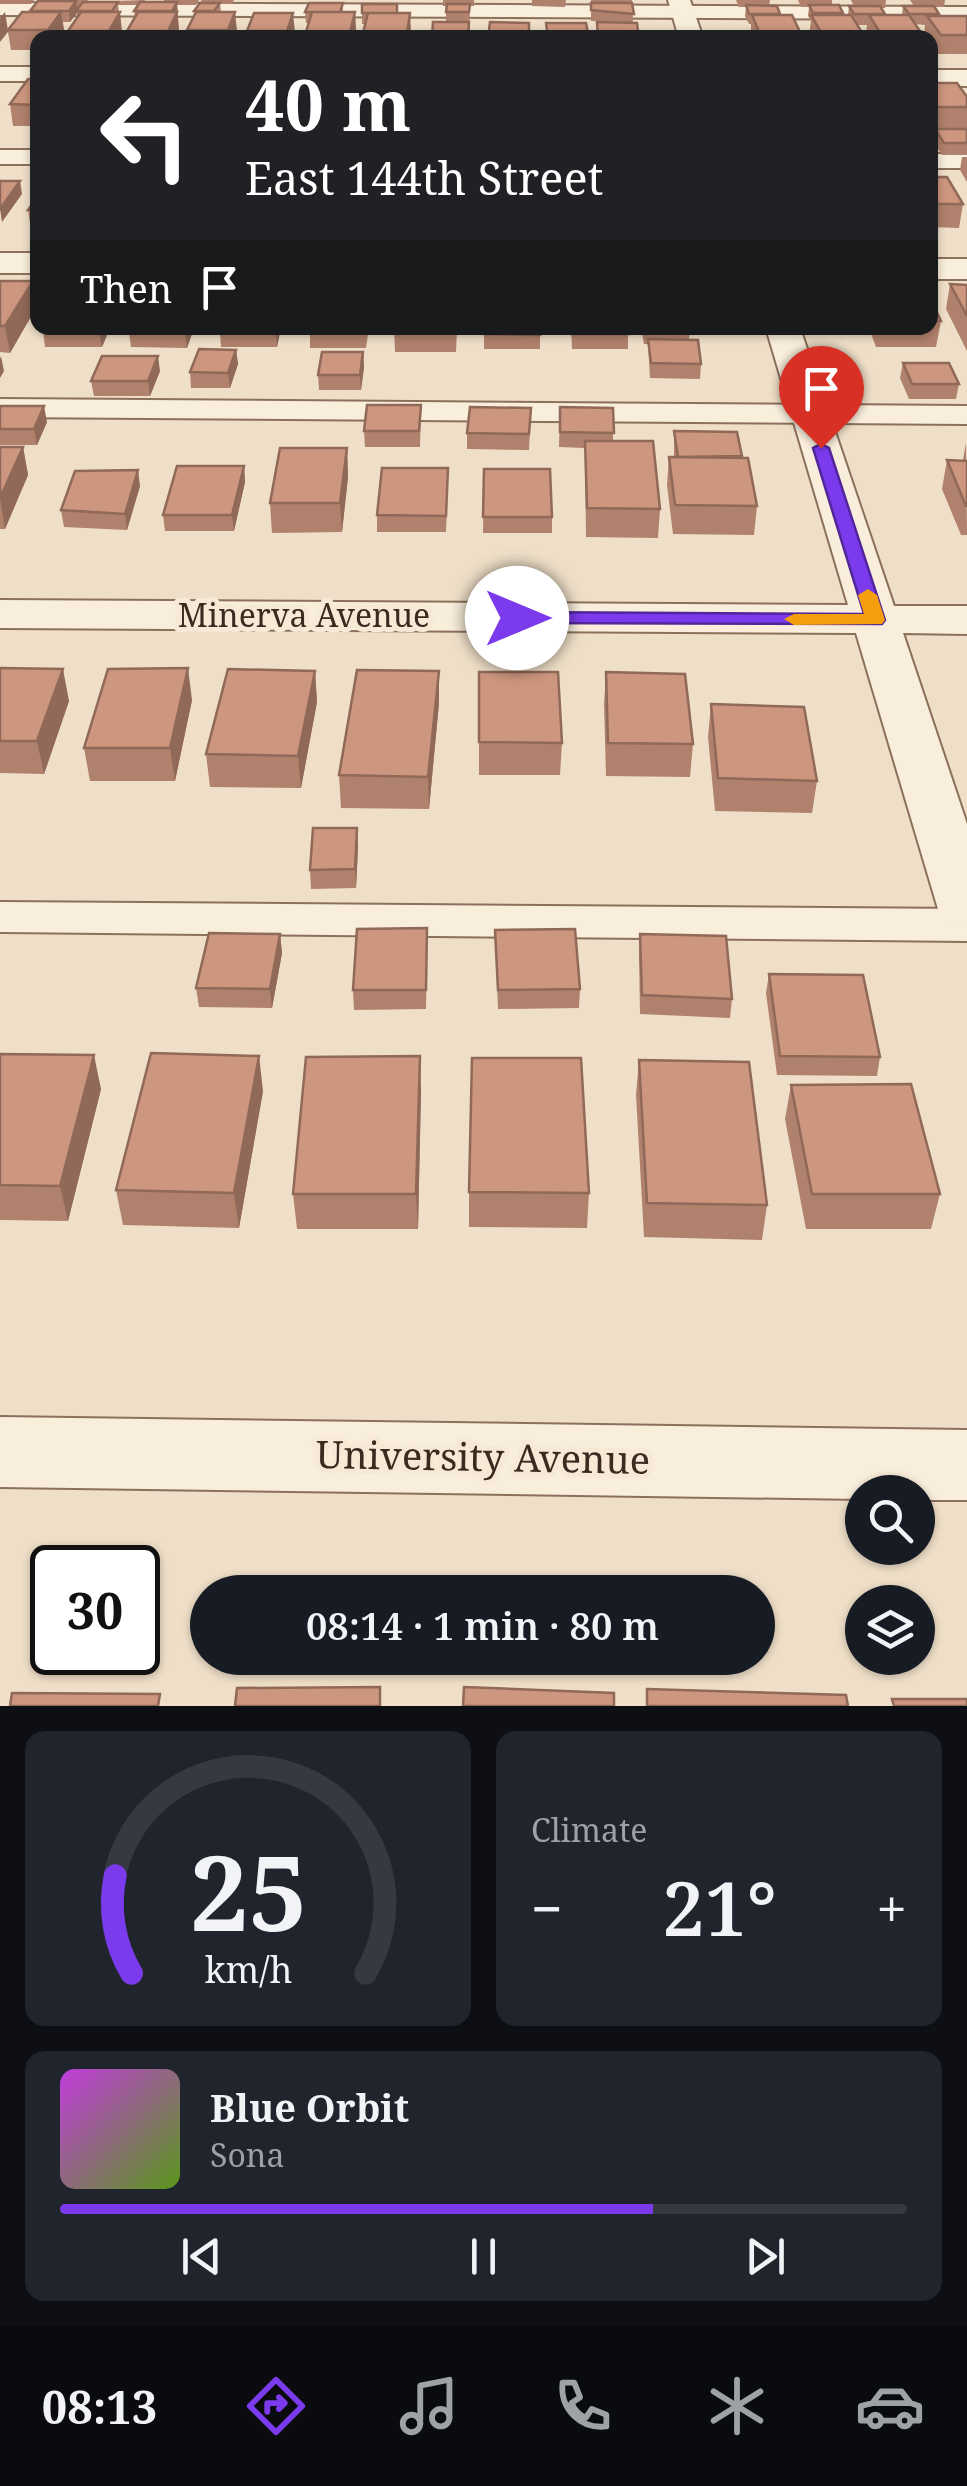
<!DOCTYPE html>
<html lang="en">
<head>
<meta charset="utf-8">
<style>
	body { margin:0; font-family:"Noto Serif",serif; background:#20242c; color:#f1f3f6; height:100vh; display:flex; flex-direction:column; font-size:38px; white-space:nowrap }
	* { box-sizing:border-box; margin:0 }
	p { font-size:32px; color:#9ea1a6 }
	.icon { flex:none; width:55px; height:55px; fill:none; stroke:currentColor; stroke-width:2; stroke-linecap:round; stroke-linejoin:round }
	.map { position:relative; height:1706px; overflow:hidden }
	.details { display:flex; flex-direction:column; gap:25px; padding:25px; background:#0d0f14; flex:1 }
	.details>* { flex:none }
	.guide { position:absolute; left:30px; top:30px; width:908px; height:305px; border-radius:20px; box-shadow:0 2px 8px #0004; background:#202124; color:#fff; overflow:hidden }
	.tools { position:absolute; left:845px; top:1475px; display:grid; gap:20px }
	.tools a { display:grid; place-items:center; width:90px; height:90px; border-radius:50%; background:#171b24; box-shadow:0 2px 8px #0004; font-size:50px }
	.speed { position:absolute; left:30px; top:1545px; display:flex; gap:20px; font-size:50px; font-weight:700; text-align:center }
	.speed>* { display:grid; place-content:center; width:130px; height:130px; border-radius:50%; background:#171b24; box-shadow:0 2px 8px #0004; line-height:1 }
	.speed .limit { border:5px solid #111; border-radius:15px; background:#fff; color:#111 }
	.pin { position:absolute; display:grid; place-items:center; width:85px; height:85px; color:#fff; margin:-102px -42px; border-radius:50% 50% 50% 0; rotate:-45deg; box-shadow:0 0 10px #0007 }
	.pin .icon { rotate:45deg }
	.me { position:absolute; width:110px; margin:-55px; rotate:90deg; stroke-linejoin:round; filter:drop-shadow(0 0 8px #0008) }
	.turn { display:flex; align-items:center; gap:35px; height:210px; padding:0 50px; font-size:45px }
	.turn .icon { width:130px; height:130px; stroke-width:2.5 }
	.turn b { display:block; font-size:70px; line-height:85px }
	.then { display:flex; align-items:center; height:95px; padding:0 50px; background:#0003; gap:20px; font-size:38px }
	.big { font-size:75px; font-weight:600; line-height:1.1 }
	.details .card { flex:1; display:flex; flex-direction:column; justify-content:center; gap:15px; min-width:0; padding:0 35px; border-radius:20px; background:#20242c }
	.details .dial { align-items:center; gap:0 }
	.dial svg { height:260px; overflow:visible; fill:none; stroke:#363941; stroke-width:7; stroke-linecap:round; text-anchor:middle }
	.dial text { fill:#f1f3f6; stroke:none }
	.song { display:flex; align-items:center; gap:30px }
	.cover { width:120px; height:120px; border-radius:15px; background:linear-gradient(135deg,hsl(290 70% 55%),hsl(90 70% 35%)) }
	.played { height:10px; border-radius:5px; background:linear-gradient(90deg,#7c3aed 70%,#363941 70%) }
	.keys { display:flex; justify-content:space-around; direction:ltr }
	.heat { display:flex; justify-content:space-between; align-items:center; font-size:55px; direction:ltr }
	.details .tiles { flex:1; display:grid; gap:25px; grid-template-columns:1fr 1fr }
	.card:last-child { grid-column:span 2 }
	.trip { position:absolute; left:190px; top:1575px; width:585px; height:100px; border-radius:50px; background:#171b24; box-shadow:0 2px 8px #0004; font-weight:600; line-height:100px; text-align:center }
	.dock { display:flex; height:160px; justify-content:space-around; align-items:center; background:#090b0e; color:#9ea1a6 }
	.dock .icon { width:70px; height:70px }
	.dock .on { color:#7c3aed }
	.dock b { font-size:45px; color:#f1f3f6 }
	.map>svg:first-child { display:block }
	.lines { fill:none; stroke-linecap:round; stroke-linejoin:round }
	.service-casing { stroke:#8b705c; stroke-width:4 }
	.minor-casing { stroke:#8b705c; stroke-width:4 }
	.service { fill:#f9eddb; fill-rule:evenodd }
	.minor { fill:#f9eddb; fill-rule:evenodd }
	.wall { fill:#b0816c }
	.shaded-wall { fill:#906958 }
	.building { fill:#cd967e; stroke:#906958; stroke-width:2.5 }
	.route { fill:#7c3aed; stroke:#51269a; stroke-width:2.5 }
	.slow { fill:#f59e0b }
	.labels { text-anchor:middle; stroke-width:10; stroke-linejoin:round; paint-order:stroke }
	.street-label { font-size:32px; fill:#3b2a20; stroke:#f6ead7 }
	.near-street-label { font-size:38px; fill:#3b2a20; stroke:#f6ead7 }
</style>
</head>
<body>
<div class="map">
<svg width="967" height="1706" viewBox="0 0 967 1706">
	<rect width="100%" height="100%" fill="#efdfc8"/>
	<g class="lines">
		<!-- service casing -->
		<g class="service-casing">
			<path id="service" d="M0,3L967,7V19L0,15Z
				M0,150H38V164H0Z
				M930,154H967V168H930Z
				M0,399L967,406V424L0,417Z
				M0,902L967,909V941L0,932Z"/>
		</g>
		<!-- minor casing -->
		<g class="minor-casing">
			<path id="minor" d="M668,0H690L703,38H679Z
				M0,67H38V81H0Z
				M930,70H967V86H930Z
				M0,253H38V273H0Z
				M930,259H967V279H930Z
				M766,328H800L894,606H967V634L903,633L967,824V928L947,922L938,909L856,633L0,628V600L848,605Z
				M0,1417L967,1430V1500H918V1492H862V1499L0,1487Z"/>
		</g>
		<!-- service -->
		<use href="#service" class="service"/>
		<!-- minor -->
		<use href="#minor" class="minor"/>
	</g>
	<!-- wall -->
	<path class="wall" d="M0,0H34L31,4H0Z
		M53,0H88L87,2L145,0L144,2H164V0H199L196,5H177L179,32L176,38H128L127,31L135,18L134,11L138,5H118L122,32L119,38H69L68,31L77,18V13L70,22H63L64,31L60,38H38V50H11L8,32L0,42L8,30L30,12Z
		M201,0H234L232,4H220L221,12L237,31L234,38H187V30L194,15V11L202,3Z
		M443,0H474V6H470L469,38L446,22V6H443Z
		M532,0H566L565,7L532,6Z
		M591,0H632L633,23L639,38H597V22H609L591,21Z
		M736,0H770L769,6L780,14V15L801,34V38H751V24H749L745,16L746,7H739Z
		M798,0H832V5L843,13V15H848L849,6H854L851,0H886L885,8H881L885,15H902L903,6H914L910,0H945L944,7H935L939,16H967V54H938L930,44V38H926L924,35L925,25L915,24L922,34V38H868L866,34L867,25H857L863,34L862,38H811L809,35L811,21L808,16L809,7H801Z
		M343,3V12H355L356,32L354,38H306L309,23H306L305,12Z
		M362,13H410V38H363L365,24H362Z
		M247,31L295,32L293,38H247Z
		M38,79V126H13L10,104Z
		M930,83L967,97V128H930Z
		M935,129H967V155H942L933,141Z
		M962,157H967V182L960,170Z
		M930,177L963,204L959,228L930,227Z
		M38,196V223H30L28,210Z
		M0,281H33L37,306L10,353L0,352Z
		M950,284L967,285V351L946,309Z
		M930,298L941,321L936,347H876L869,328H930Z
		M110,328L102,347H45L43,332Z
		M131,328H194L187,348L131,347L129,332Z
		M281,328L277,347H221L220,333Z
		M310,328H369L366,348H310Z
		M394,328H457L456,352H395Z
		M484,328H540V349H484Z
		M571,328H628V349H572Z
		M641,328H690L689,340L701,364L700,379L650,378L648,344H644Z
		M236,350L238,364L230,388H191L190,372Z
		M363,352L364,367L361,390H319L318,375Z
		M903,363L959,384L956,399H909L900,378Z
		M160,371L150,396H94L91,381Z
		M421,405L420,447H365L364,431Z
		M0,406L47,422L37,445H0Z
		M560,407L613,408V441L660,509L658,538L586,537L585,448L559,447Z
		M531,408L529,450L467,449V433Z
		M674,431L737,432L742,457L757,506L754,535L673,534L667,485L669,457H674Z
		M966,443L967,535H961L942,489L947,460H963Z
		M0,447H23L28,475L5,529H0Z
		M347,448L348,477L342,532L272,533L270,503Z
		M244,466L245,482L234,531H165L163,515Z
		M484,469L552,517V533H483Z
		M448,484L446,532H377V515Z
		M140,486L127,530L64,527L61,510Z
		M0,668L69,701L44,774L0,773Z
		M315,671L317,702L301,788L210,787L206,754Z
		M439,671V703L429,809L341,808L339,775Z
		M479,672L562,743L560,775H479Z
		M606,672L693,744L690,777L606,776L604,704Z
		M192,700L175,781H90L84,748Z
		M711,704L817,781L812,813L715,811L708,737Z
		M357,828L358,847L356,888L311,889L310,870Z
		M495,930L580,989L579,1008L498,1009Z
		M280,934L282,953L272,1008L199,1007L196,988Z
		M640,934L732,999L730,1018L640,1014L639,953Z
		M427,947L426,1009L354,1010L353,990Z
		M769,974L880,1057L877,1076L777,1075L766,993Z
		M0,1054L101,1089L68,1221L0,1220Z
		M639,1060L767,1205L762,1240L644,1237L636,1095Z
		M791,1085L940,1194L931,1229H806L785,1119Z
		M421,1090L418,1229H297L293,1194Z
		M263,1091L239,1228L123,1225L116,1190Z
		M469,1192L589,1193L587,1228L469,1227Z"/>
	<!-- shaded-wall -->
	<path class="shaded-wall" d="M76,1L78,12L70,22L69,11Z
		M177,2L179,32L176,38H169L168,31L172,11Z
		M5,12L8,31L0,42V18Z
		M61,12L64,31L60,38H49L48,30Z
		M120,12L122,32L119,38H110L109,31Z
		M235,12L237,31L234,38H228V30Z
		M355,12L356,32L354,38H350Z
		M293,13L295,32L293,38H288L287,31Z
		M410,13L411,32L410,38H407Z
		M20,181L22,194L2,222L0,209Z
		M33,281L37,306L10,353L5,326Z
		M102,328H110L102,347L99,333Z
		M187,328H194L187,348L185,333Z
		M277,328H281L277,347L276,332Z
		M236,350L238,364L230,388L228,373Z
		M363,352L364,367L361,390L360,375Z
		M1,356L4,371L0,378V359Z
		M158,356L160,371L150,396L148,381Z
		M44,406L47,422L37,445L34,429Z
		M23,447L28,475L5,529L0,498Z
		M347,448L348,477L342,532L340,503Z
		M244,466L245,482L234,531L232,515Z
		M138,470L140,486L127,530L125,514Z
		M188,668L192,700L175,781L170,748Z
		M63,669L69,701L44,774L37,741Z
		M315,671L317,702L301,788L298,756Z
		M439,671V703L429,809L428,777Z
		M357,828L358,847L356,888L355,869Z
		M280,934L282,953L272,1008L270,989Z
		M94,1055L101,1089L68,1221L60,1186Z
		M259,1056L263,1091L239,1228L234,1193Z
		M420,1056L421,1090L418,1229L416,1194Z"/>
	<!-- building -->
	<path class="building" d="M38,1H76L69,11H30Z
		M83,2H118L112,11H76Z
		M140,2H177L172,11H134Z
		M200,3H220L214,11H194Z
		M309,3H343L340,12H305Z
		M591,3H632L634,14L591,10Z
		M362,4H397V13H362Z
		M447,4H470L469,12H446Z
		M746,5L777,6L780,14H749Z
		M809,5H839L843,13H813Z
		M849,6H880L885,14H854Z
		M903,6H934L939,14H909Z
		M22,12H61L48,30H8Z
		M81,12H120L109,31H68Z
		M138,12H177L168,31H127Z
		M196,12H235L228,30H187Z
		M312,12H355L350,32H306Z
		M254,13H293L287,31H247Z
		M368,13H410L407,33H363Z
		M752,15H792L801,34H760Z
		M811,15H851L863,34H822Z
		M869,15H909L922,34H881Z
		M927,16H967V35H941Z
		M433,22H469L468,38H432Z
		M490,22L529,23V38H488Z
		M597,22L637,23L639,38H598Z
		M546,23H586L589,38H548Z
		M28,79H38V105L10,104Z
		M930,83H957L967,97V107H930Z
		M935,129H967V143H944Z
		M930,177H947L963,204H930Z
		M0,181H20L0,209Z
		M38,196V210H28Z
		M0,281H33L5,326H0Z
		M950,284L967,285V316Z
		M930,298L941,321H930Z
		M46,328H102L99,333L43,332Z
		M131,328H187L185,333L129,332Z
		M221,328H277L276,332L220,333Z
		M310,328H366V333H309Z
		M484,328H540V335L484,334Z
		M572,328H628L629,334H572Z
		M645,328H690V329H645Z
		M648,339L698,340L701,364L651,363Z
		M199,349L236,350L228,373L190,372Z
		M322,352H363L360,375H318Z
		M102,356H158L148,381H91Z
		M903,363H949L959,384H912Z
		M367,405H421L419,431H364Z
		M0,406H44L34,429H0Z
		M470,407L531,408L529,434L467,433Z
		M560,407L613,408L614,433L560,432Z
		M674,431L737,432L742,456L678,457Z
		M585,441H653L660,509L587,508Z
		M0,447H23L0,498Z
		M280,448H347L340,503H270Z
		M669,457L748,458L757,506L675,505Z
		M947,460L967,461V506H966Z
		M177,466H244L232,515H163Z
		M382,468H448L446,516L377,515Z
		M484,469H550L552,517H483Z
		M138,470L125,514L61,510L75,471Z
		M0,668L63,669L37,741H0Z
		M188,668L170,748H84L108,669Z
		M228,669L315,671L298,756L206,754Z
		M357,670L439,671L428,777L339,775Z
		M479,672H558L562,743L479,742Z
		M606,672L685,674L693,744L608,743Z
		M711,704L804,707L817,781L718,778Z
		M313,828H357L355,869L310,870Z
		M427,928L426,990H353L357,929Z
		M575,929L580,989L498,990L495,930Z
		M209,933L280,934L270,989L196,988Z
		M640,934L726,936L732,999L642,995Z
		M769,974L863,975L880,1057L780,1056Z
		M151,1053L259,1056L234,1193L116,1190Z
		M0,1054L94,1055L60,1186L0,1185Z
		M420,1056L416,1194H293L306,1057Z
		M472,1058H581L589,1193L469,1192Z
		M639,1060L749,1062L767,1205L647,1203Z
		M911,1084L940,1194H812L791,1085Z
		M380,1687V1706H235L237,1688Z
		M464,1687L614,1693V1706H463Z
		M647,1689L846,1695L848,1706H647Z
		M12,1693L160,1694L158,1706H10Z
		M892,1699H967V1706H894Z"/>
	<!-- route -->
	<path class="route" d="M821,444L829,448L885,620L882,624L517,623L508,618L517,612L864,614L813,448Z"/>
	<!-- slow -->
	<path class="slow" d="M868,589L877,595L885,620L882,624L794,625L784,619L794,614H864L858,595Z"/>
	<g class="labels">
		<!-- street labels -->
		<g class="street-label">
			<text x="304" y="627">Minerva Avenue</text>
		</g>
		<!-- near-street labels -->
		<g class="near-street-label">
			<text transform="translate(483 1458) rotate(1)" y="13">University Avenue</text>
		</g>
	</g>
</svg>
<div class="tools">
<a><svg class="icon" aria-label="search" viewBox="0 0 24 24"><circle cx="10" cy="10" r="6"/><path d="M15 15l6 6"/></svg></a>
<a><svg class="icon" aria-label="layers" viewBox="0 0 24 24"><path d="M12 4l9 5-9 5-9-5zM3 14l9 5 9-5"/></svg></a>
</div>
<div class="speed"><div class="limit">30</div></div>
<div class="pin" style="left:821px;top:448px;background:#d93025"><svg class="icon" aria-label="arrive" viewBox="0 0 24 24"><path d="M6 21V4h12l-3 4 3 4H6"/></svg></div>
<svg class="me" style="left:517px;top:618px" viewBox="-20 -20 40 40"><circle r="19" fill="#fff"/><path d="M0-13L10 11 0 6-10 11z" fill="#7c3aed"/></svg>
<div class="trip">08:14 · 1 min · 80 m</div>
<div class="guide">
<div class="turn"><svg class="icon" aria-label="left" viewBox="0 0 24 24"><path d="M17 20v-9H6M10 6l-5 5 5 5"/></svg><div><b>40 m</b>East 144th Street</div></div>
<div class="then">Then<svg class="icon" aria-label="arrive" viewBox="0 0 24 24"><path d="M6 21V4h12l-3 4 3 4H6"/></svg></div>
</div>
</div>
<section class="details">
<div class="tiles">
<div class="card dial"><svg viewBox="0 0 100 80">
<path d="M14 69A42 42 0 1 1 86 69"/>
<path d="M14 69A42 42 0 0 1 9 39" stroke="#7c3aed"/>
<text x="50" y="56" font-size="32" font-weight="700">25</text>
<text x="50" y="72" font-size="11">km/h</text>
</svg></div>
<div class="card"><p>Climate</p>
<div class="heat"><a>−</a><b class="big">21°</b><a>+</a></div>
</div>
<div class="card">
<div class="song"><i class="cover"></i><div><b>Blue Orbit</b><p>Sona</p></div></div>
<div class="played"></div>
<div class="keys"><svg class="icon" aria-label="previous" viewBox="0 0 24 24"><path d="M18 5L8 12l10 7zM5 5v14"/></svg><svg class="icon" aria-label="pause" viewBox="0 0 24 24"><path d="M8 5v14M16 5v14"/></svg><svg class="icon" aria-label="next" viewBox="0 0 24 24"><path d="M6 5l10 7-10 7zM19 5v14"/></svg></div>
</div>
</div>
</section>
<nav class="dock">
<b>08:13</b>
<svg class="icon on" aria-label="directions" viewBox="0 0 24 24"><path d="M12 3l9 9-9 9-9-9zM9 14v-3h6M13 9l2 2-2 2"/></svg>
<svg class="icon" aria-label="music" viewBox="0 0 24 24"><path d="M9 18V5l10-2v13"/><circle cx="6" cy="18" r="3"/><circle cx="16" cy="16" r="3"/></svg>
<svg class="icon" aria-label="phone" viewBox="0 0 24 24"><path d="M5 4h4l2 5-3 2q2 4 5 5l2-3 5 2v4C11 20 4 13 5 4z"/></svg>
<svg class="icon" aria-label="climate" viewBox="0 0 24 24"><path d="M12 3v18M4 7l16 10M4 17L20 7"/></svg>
<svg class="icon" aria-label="car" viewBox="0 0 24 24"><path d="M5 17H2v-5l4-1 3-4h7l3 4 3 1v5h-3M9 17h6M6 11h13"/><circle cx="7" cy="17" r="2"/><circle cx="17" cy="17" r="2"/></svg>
</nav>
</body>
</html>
